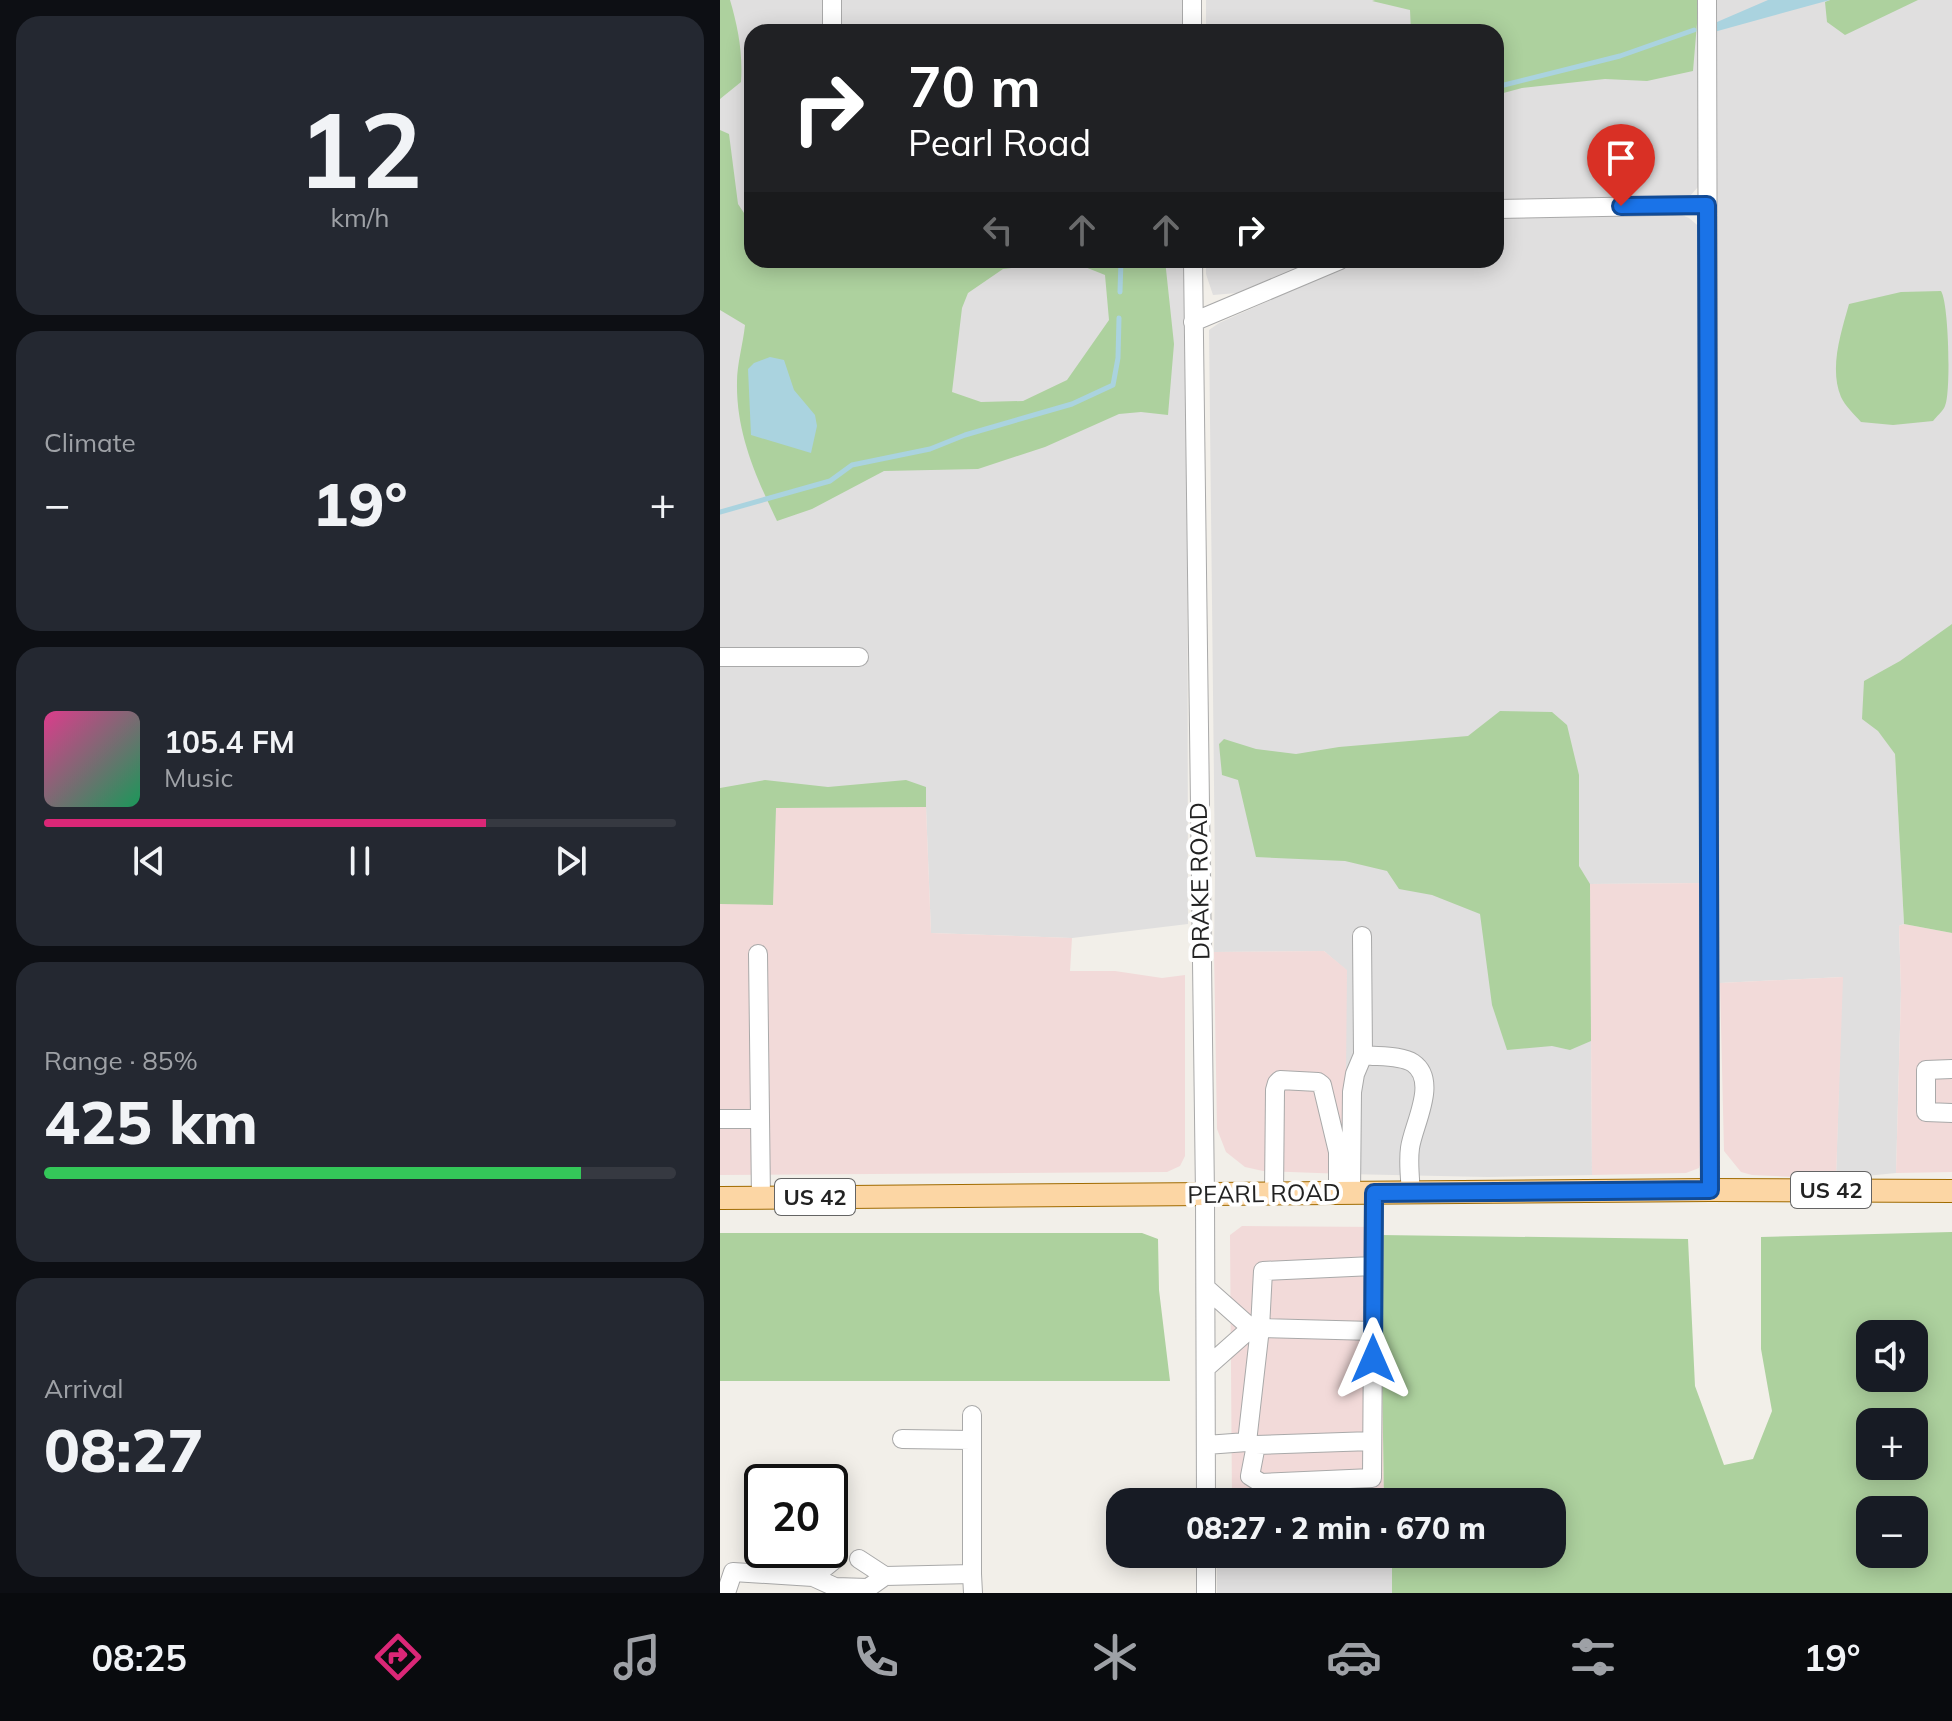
<!DOCTYPE html>
<html lang="en">
<head>
<meta charset="utf-8">
<style>
	body { margin:0; font-family:Mulish,sans-serif; background:#242831; color:#f1f3f6; height:100vh; display:flex; flex-direction:column; font-size:30px; white-space:nowrap }
	* { box-sizing:border-box; margin:0 }
	p { font-size:26px; color:#9ea1a6 }
	.icon { flex:none; width:44px; height:44px; fill:none; stroke:currentColor; stroke-width:2; stroke-linecap:round; stroke-linejoin:round }
	.map { position:relative; flex:1; overflow:hidden }
	.sheet { display:flex; flex-direction:column; gap:16px; padding:16px; background:#0d0f14; width:720px }
	.sheet>* { flex:none }
	.guide { position:absolute; left:24px; top:24px; width:760px; height:244px; border-radius:24px; box-shadow:0 4px 20px #0003; background:#202124; color:#fff; overflow:hidden }
	.fabs { position:absolute; left:1136px; top:1320px; display:grid; gap:16px }
	.fabs a { display:grid; place-items:center; width:72px; height:72px; border-radius:16px; background:#171b24; box-shadow:0 4px 20px #0003; font-size:40px }
	.speed { position:absolute; left:24px; top:1464px; display:flex; gap:16px; font-size:40px; font-weight:700; text-align:center }
	.speed>* { display:grid; place-content:center; width:104px; height:104px; border-radius:50%; background:#171b24; box-shadow:0 4px 20px #0003; line-height:1 }
	.speed .limit { border:4px solid #111; border-radius:12px; background:#fff; color:#111 }
	.pin { position:absolute; display:grid; place-items:center; width:68px; height:68px; color:#fff; margin:-82px -34px; border-radius:50% 50% 50% 0; rotate:-45deg; box-shadow:0 0 8px #0007 }
	.pin .icon { rotate:45deg }
	.me { position:absolute; width:88px; margin:-44px; rotate:0deg; stroke-linejoin:round; filter:drop-shadow(0 0 6px #0008) }
	.turn { display:flex; align-items:center; gap:28px; height:168px; padding:0 32px; font-size:36px }
	.turn .icon { width:104px; height:104px; stroke-width:2.5 }
	.turn b { display:block; font-size:56px; line-height:68px }
	.lanes { display:flex; align-items:center; height:76px; padding:0 32px; background:#0003; justify-content:center; gap:40px; direction:ltr }
	.lanes .off { opacity:.35 }
	.big { font-size:60px; font-weight:800; line-height:1.1 }
	.sheet .widget { flex:1; display:flex; flex-direction:column; justify-content:center; gap:12px; min-width:0; padding:0 28px; border-radius:24px; background:#242831 }
	.sheet .dial { align-items:center; gap:0 }
	.dial b { font-size:104px; line-height:1 }
	.song { display:flex; align-items:center; gap:24px }
	.cover { width:96px; height:96px; border-radius:12px; background:linear-gradient(135deg,hsl(330 70% 55%),hsl(150 70% 35%)) }
	.played { height:8px; border-radius:4px; background:linear-gradient(90deg,#db2777 70%,#363941 70%) }
	.keys { display:flex; justify-content:space-around; direction:ltr }
	.heat { display:flex; justify-content:space-between; align-items:center; font-size:44px; direction:ltr }
	.charge { height:12px; border-radius:6px; background:linear-gradient(90deg,#34c759 85%,#363941 0) }
	.trip { position:absolute; left:386px; top:1488px; width:460px; height:80px; border-radius:24px; background:#171b24; box-shadow:0 4px 20px #0003; font-weight:800; line-height:80px; text-align:center }
	.tabs { display:flex; height:128px; justify-content:space-around; align-items:center; background:#090b0e; color:#9ea1a6 }
	.tabs .icon { width:56px; height:56px }
	.tabs .current { color:#db2777 }
	.tabs b { font-size:36px; color:#f1f3f6 }
	main { display:flex; flex:1; min-height:0 }
	.map>svg:first-child { display:block }
	.residential { fill:#e0dfdf }
	.commercial { fill:#f2dad9 }
	.forest { fill:#add19e; fill-rule:evenodd }
	.water { fill:#aad3df }
	.lines { fill:none; stroke-linecap:round; stroke-linejoin:round }
	.stream { stroke:#aad3df; stroke-width:5 }
	.minor-casing { stroke:#a9a9a9; stroke-width:20 }
	.major-casing { stroke:#a06b00; stroke-width:24 }
	.minor { stroke:#fff; stroke-width:18 }
	.major { stroke:#fcd6a4; stroke-width:22 }
	.route-casing { stroke:#114b97; stroke-width:20 }
	.route { stroke:#1a73e8; stroke-width:14 }
	.labels { text-anchor:middle; stroke-width:8; stroke-linejoin:round; paint-order:stroke }
	.shield { fill:#fff; stroke:#646464; stroke-width:2 }
	.shield-label { font-size:22px; font-weight:bold; fill:#222 }
	.street-label { font-size:24px; fill:#222; stroke:#fff }
</style>
</head>
<body>
<main>
<section class="sheet">
<div class="widget dial"><b>12</b><p>km/h</p></div>
<div class="widget"><p>Climate</p>
<div class="heat"><a>−</a><b class="big">19°</b><a>+</a></div>
</div>
<div class="widget">
<div class="song"><i class="cover"></i><div><b>105.4 FM</b><p>Music</p></div></div>
<div class="played"></div>
<div class="keys"><svg class="icon" aria-label="previous" viewBox="0 0 24 24"><path d="M18 5L8 12l10 7zM5 5v14"/></svg><svg class="icon" aria-label="pause" viewBox="0 0 24 24"><path d="M8 5v14M16 5v14"/></svg><svg class="icon" aria-label="next" viewBox="0 0 24 24"><path d="M6 5l10 7-10 7zM19 5v14"/></svg></div>
</div>
<div class="widget"><p>Range · 85%</p><b class="big">425 km</b><div class="charge"></div></div>
<div class="widget"><p>Arrival</p><b class="big">08:27</b></div>
</section>
<div class="map">
<svg width="1232" height="1593" viewBox="0 0 1232 1593">
	<rect width="100%" height="100%" fill="#f2efe9"/>
	<!-- residential -->
	<path class="residential" d="M0,0H466V32H32V260H467L468,924L352,938L211,933L206,807L56,808L53,905L0,904Z
		M486,0H980L981,164L978,187L970,196L776,204V32H486Z
		M995,0H1232V756L1175,754L1184,924L1179,926L1181,991L1176,1173L1116,1179L1122,977L1000,983Z
		M952,211L969,218L983,230V883L870,884L872,1175L768,1177L625,1174L626,970L604,951L494,952L495,874L489,330L499,323L641,260H776V217Z
		M486,260H602L517,293L493,295L486,274Z
		M497,1554H672V1593H497Z"/>
	<!-- commercial -->
	<path class="commercial" d="M206,807L211,933L352,938L350,971H395L442,978L465,975V1156L460,1166L447,1172L0,1175V904H53L56,808Z
		M983,883L985,1147L979,1168L966,1173L872,1175L870,884Z
		M1184,924L1232,933V1172L1176,1173L1181,991L1179,926Z
		M604,951L627,970L625,1174L543,1171L525,1167L506,1152L497,1129L494,952Z
		M1123,977L1116,1179L1032,1175L1021,1172L1004,1151L1000,983Z
		M522,1226L660,1227L664,1502H512L510,1235Z"/>
	<!-- forest -->
	<path class="forest" d="M0,0H10C18,27 23,53 21,82L0,99Z
		M655,0H979L973,71L927,81L885,79L802,88L776,95V32H691L690,10L652,1Z
		M1110,0H1198L1125,35L1107,22L1105,2Z
		M0,130L9,134L18,204L32,225V260H445L454,344L448,415L421,412L399,414L325,447L258,469L164,471L92,509L57,521C36,477 16,433 17,382C17,364 23,344 25,325L0,310ZM324,264L365,267L385,275L389,320L347,380L303,401L261,402L232,392L242,308L248,293L283,269Z
		M1221,291C1229,303 1231,394 1225,406C1223,411 1216,417 1213,421L1173,425L1141,422C1135,415 1125,406 1121,397C1109,368 1121,333 1129,304L1181,292Z
		M1232,624V933L1184,924L1175,754L1158,731L1142,719L1144,681L1180,661Z
		M780,711L832,712L847,725L859,775V866L870,884L871,1041L850,1050L832,1046L787,1050L772,1005L760,914L712,895L679,889L667,871L625,861L536,857L518,780L502,775L499,744L504,739L536,749L576,754L619,747L748,736Z
		M45,780L108,787L186,780L206,787V807L56,808L53,905L0,904V788Z
		M1232,1232V1593H672V1554H832V1502H664L660,1235L968,1239L975,1386L1004,1465L1033,1459L1052,1411L1041,1349V1237ZM1150,1334H1194V1378H1150ZM1150,1422H1194V1466H1150ZM1150,1510H1194V1554H1150Z
		M0,1233H422L438,1239L439,1290L450,1381H0Z"/>
	<!-- water -->
	<path class="water" d="M1048,0H1110L994,32L997,22Z
		M50,357L64,360L74,390L95,415L97,426L91,453L31,435L28,369L34,363Z"/>
	<g class="lines">
		<!-- stream -->
		<path class="stream" d="M776,87L900,56L974,30
			M400,292L401,260
			M0,512L110,481L132,465L210,449L245,435L352,404L393,385L398,358L399,318"/>
		<!-- minor casing -->
		<g class="minor-casing">
			<path id="minor" d="M472,0V32
				M987,0L990,1190
				M112,32V0
				M776,209L987,205
				M473,260L485,1195L486,1502
				M473,322L620,260
				M0,657H139
				M38,954L41,1198
				M643,1055C658,1057 681,1055 693,1063C719,1081 693,1125 690,1148C688,1162 690,1178 691,1192
				M1232,1069L1206,1070V1112L1232,1113
				M0,1119H40
				M631,1193L632,1092L635,1074L643,1055L642,936
				M554,1194L555,1090L557,1083L560,1080L598,1082L602,1085L618,1152V1193
				M486,1288L531,1328H540L527,1442
				M653,1331L540,1328L543,1271L653,1266
				M487,1367L531,1328
				M252,1415V1574
				M182,1439L251,1440
				M486,1445L527,1442L536,1445L530,1476L541,1483L652,1478L654,1193
				M536,1445L652,1441
				M486,1554V1593
				M139,1559L165,1576
				M93,1577L114,1560
				M6,1593L13,1572L93,1577L115,1587L148,1588L165,1576L252,1574L253,1593"/>
		</g>
		<!-- major casing -->
		<g class="major-casing">
			<path id="major" d="M0,1198L990,1190L1232,1191"/>
		</g>
		<!-- minor -->
		<use href="#minor" class="minor"/>
		<!-- major -->
		<use href="#major" class="major"/>
	</g>
	<g class="lines">
		<!-- route casing -->
		<g class="route-casing">
			<path id="route" d="M653,1359L654,1193L990,1190L987,205L901,206"/>
		</g>
		<!-- route -->
		<use href="#route" class="route"/>
	</g>
	<g class="labels">
		<!-- shield labels -->
		<g class="shield">
			<rect x="1071" y="1172" width="80" height="36" rx="6"/>
			<rect x="55" y="1179" width="80" height="36" rx="6"/>
		</g>
		<g class="shield-label">
			<text x="1111" y="1198">US 42</text>
			<text x="95" y="1205">US 42</text>
		</g>
		<!-- street labels -->
		<g class="street-label">
			<text transform="translate(480 881) rotate(-91)" y="8">DRAKE ROAD</text>
			<text transform="translate(544 1194) rotate(-1)" y="8">PEARL ROAD</text>
		</g>
	</g>
</svg>
<div class="fabs">
<a><svg class="icon" aria-label="sound" viewBox="0 0 24 24"><path d="M4 9h4l5-4v14l-5-4H4zM17 9q2 3 0 6"/></svg></a>
<a>+</a>
<a>−</a>
</div>
<div class="speed"><div class="limit">20</div></div>
<div class="pin" style="left:901px;top:206px;background:#d93025"><svg class="icon" aria-label="arrive" viewBox="0 0 24 24"><path d="M6 21V4h12l-3 4 3 4H6"/></svg></div>
<svg class="me" style="left:653px;top:1359px" viewBox="-20 -20 40 40"><path d="M0-17L14 15 0 8-14 15z" fill="#1a73e8" stroke="#fff" stroke-width="4"/></svg>
<div class="trip">08:27 · 2 min · 670 m</div>
<div class="guide">
<div class="turn"><svg class="icon" aria-label="right" viewBox="0 0 24 24"><path d="M7 20v-9h11M14 6l5 5-5 5"/></svg><div><b>70 m</b>Pearl Road</div></div>
<div class="lanes"><svg class="icon off" aria-label="left" viewBox="0 0 24 24"><path d="M17 20v-9H6M10 6l-5 5 5 5"/></svg><svg class="icon off" aria-label="ahead" viewBox="0 0 24 24"><path d="M12 20V5M6 11l6-6 6 6"/></svg><svg class="icon off" aria-label="ahead" viewBox="0 0 24 24"><path d="M12 20V5M6 11l6-6 6 6"/></svg><svg class="icon" aria-label="right" viewBox="0 0 24 24"><path d="M7 20v-9h11M14 6l5 5-5 5"/></svg></div>
</div>
</div>
</main>
<nav class="tabs">
<b>08:25</b>
<svg class="icon current" aria-label="directions" viewBox="0 0 24 24"><path d="M12 3l9 9-9 9-9-9zM9 14v-3h6M13 9l2 2-2 2"/></svg>
<svg class="icon" aria-label="music" viewBox="0 0 24 24"><path d="M9 18V5l10-2v13"/><circle cx="6" cy="18" r="3"/><circle cx="16" cy="16" r="3"/></svg>
<svg class="icon" aria-label="phone" viewBox="0 0 24 24"><path d="M5 4h4l2 5-3 2q2 4 5 5l2-3 5 2v4C11 20 4 13 5 4z"/></svg>
<svg class="icon" aria-label="climate" viewBox="0 0 24 24"><path d="M12 3v18M4 7l16 10M4 17L20 7"/></svg>
<svg class="icon" aria-label="car" viewBox="0 0 24 24"><path d="M5 17H2v-5l4-1 3-4h7l3 4 3 1v5h-3M9 17h6M6 11h13"/><circle cx="7" cy="17" r="2"/><circle cx="17" cy="17" r="2"/></svg>
<svg class="icon" aria-label="filters" viewBox="0 0 24 24"><path d="M4 7h16M4 17h16"/><circle cx="9" cy="7" r="2"/><circle cx="15" cy="17" r="2"/></svg>
<b>19°</b>
</nav>
</body>
</html>
